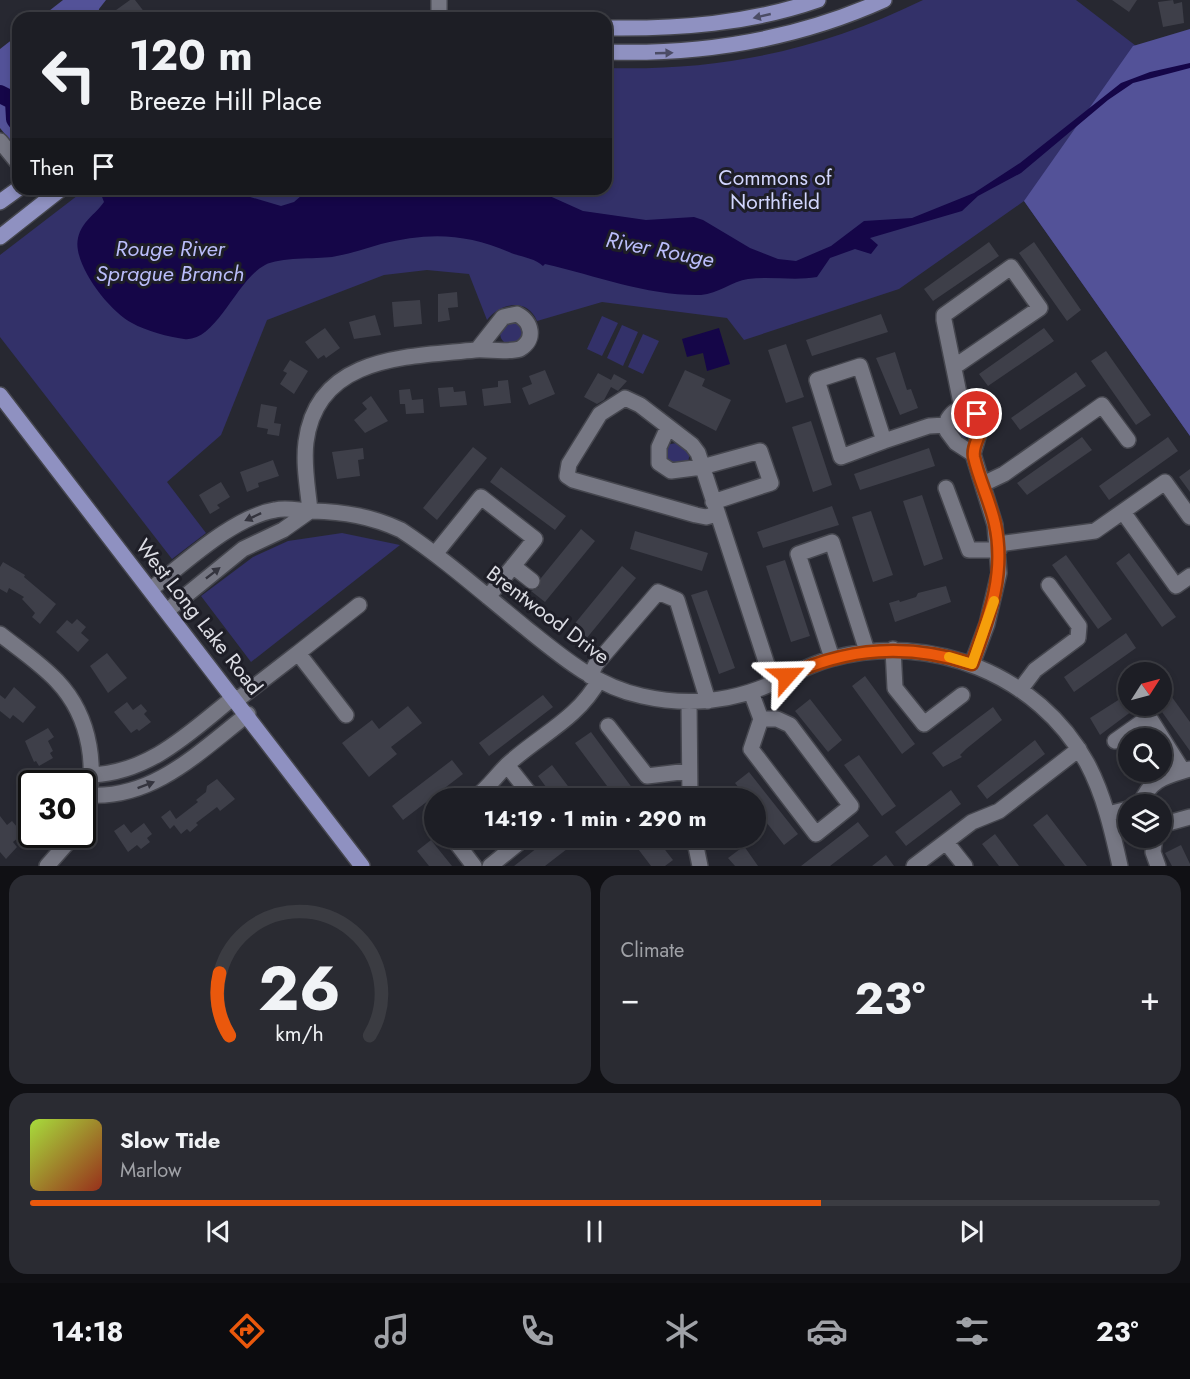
<!DOCTYPE html>
<html lang="en">
<head>
<meta charset="utf-8">
<style>
	body { margin:0; font-family:Jost,sans-serif; background:#2a2b32; color:#f1f3f6; height:100vh; display:flex; flex-direction:column; font-size:22px; white-space:nowrap }
	* { box-sizing:border-box; margin:0 }
	p { font-size:20px; color:#a0a2a7 }
	.icon { flex:none; width:33px; height:33px; fill:none; stroke:currentColor; stroke-width:2; stroke-linecap:round; stroke-linejoin:round }
	.map { position:relative; height:866px; overflow:hidden }
	.panel { display:flex; flex-direction:column; gap:9px; padding:9px; background:#101014; flex:1 }
	.panel>* { flex:none }
	.banner { position:absolute; left:12px; top:12px; width:600px; height:183px; border-radius:18px; box-shadow:0 3px 9px #0003,0 0 0 2px #3b3c42; background:#1d1e25; color:#f1f3f6; overflow:hidden }
	.needle { width:39px; rotate:54deg }
	.tools { position:absolute; left:1118px; top:662px; display:grid; gap:12px }
	.tools a { display:grid; place-items:center; width:54px; height:54px; border-radius:50%; background:#1d1e25; box-shadow:0 3px 9px #0003,0 0 0 2px #3b3c42; font-size:30px }
	.speed { position:absolute; left:18px; top:770px; display:flex; gap:12px; font-size:30px; font-weight:700; text-align:center }
	.speed>* { display:grid; place-content:center; width:78px; height:78px; border-radius:50%; background:#1d1e25; box-shadow:0 3px 9px #0003,0 0 0 2px #3b3c42; line-height:1 }
	.speed .limit { border:3px solid #111; border-radius:9px; background:#fff; color:#111 }
	.pin { position:absolute; display:grid; place-items:center; width:51px; height:51px; color:#fff; margin:-26px; border:3px solid #fff; border-radius:50%; box-shadow:0 2px 6px #0007 }
	.me { position:absolute; width:66px; margin:-33px; rotate:65deg; stroke-linejoin:round; filter:drop-shadow(0 0 4px #0008) }
	.turn { display:flex; align-items:center; gap:21px; height:126px; padding:0 18px; font-size:27px }
	.turn .icon { width:78px; height:78px; stroke-width:2.5 }
	.turn b { display:block; font-size:42px; line-height:51px }
	.then { display:flex; align-items:center; height:57px; padding:0 18px; background:#0003; gap:12px; font-size:22px }
	.big { font-size:45px; font-weight:700; line-height:1.1 }
	.panel .widget { flex:1; display:flex; flex-direction:column; justify-content:center; gap:9px; min-width:0; padding:0 21px; border-radius:18px; background:#2a2b32 }
	.panel .dial { align-items:center; gap:0 }
	.dial svg { height:156px; overflow:visible; fill:none; stroke:#3b3c42; stroke-width:7; stroke-linecap:round; text-anchor:middle }
	.dial text { fill:#f1f3f6; stroke:none }
	.song { display:flex; align-items:center; gap:18px }
	.cover { width:72px; height:72px; border-radius:9px; background:linear-gradient(135deg,hsl(80 70% 55%),hsl(10 70% 35%)) }
	.played { height:6px; border-radius:3px; background:linear-gradient(90deg,#ea580c 70%,#3b3c42 70%) }
	.keys { display:flex; justify-content:space-around; direction:ltr }
	.heat { display:flex; justify-content:space-between; align-items:center; font-size:33px; direction:ltr }
	.panel .tiles { flex:1; display:grid; gap:9px; grid-template-columns:1fr 1fr }
	.widget:last-child { grid-column:span 2 }
	.trip { position:absolute; left:424px; top:788px; width:342px; height:60px; border-radius:30px; background:#1d1e25; box-shadow:0 3px 9px #0003,0 0 0 2px #3b3c42; font-weight:700; line-height:60px; text-align:center }
	.menu { display:flex; height:96px; justify-content:space-around; align-items:center; background:#0c0c0f; color:#a0a2a7 }
	.menu .icon { width:42px; height:42px }
	.menu .on { color:#ea580c }
	.menu b { font-size:27px; color:#f1f3f6 }
	.map>svg:first-child { display:block }
	.green { fill:#333169 }
	.forest { fill:#535298 }
	.water { fill:#150648 }
	.lines { fill:none; stroke-linecap:round; stroke-linejoin:round }
	.river { stroke:#150648; stroke-width:18 }
	.building { fill:#3e3f49 }
	.minor-casing { stroke:#45464e; stroke-width:18 }
	.major-casing { stroke:#45464e; stroke-width:18 }
	.minor { stroke:#767783; stroke-width:15 }
	.major { stroke:#8f91c1; stroke-width:15 }
	.oneway { fill:#4b4c65 }
	.oneway2 { fill:#34343e }
	.route-casing { stroke:#983908; stroke-width:15 }
	.route { stroke:#ea580c; stroke-width:10 }
	.slow { stroke:#f59e0b; stroke-width:10 }
	.labels { text-anchor:middle; stroke-width:6; stroke-linejoin:round; paint-order:stroke }
	.park-label { font-size:21px; fill:#d2d6fe; stroke:#1e1e27 }
	.street-label { font-size:21px; fill:#dcdde4; stroke:#1e1e27 }
	.water-label { font-size:22px; font-style:italic; fill:#babdfa; stroke:#1e1e27 }
</style>
</head>
<body>
<div class="map">
<svg width="1190" height="866" viewBox="0 0 1190 866">
	<rect width="100%" height="100%" fill="#272831"/>
	<!-- green -->
	<path class="green" d="M923,0H1076L1140,49L1190,436L1024,201L899,289L744,340L727,318L602,302L537,321C527,297 500,303 487,320L469,274L427,270L384,275L267,320L221,435L167,482L206,533L172,559L0,337V255L86,189H606V68C722,71 818,51 923,0Z
		M602,316L618,323L602,356L587,349Z
		M500 333a12 12 0 1 1 24 0a12 12 0 1 1-24 0Z
		M622,325L638,332L623,366L607,358Z
		M643,334L659,341L643,374L628,367Z
		M953 427a11 11 0 1 1 22 0a11 11 0 1 1-22 0Z
		M676,443L684,444L690,453L688,462L669,464L665,456L666,445Z
		M342,533L400,545L251,662L201,596L253,557L288,541Z"/>
	<!-- forest -->
	<path class="forest" d="M63,0H106L99,9L98,18H40Z
		M1190,29V436L1024,201L1133,46Z
		M18,35V150L0,128V49Z"/>
	<!-- water -->
	<path class="water" d="M1190,63V68L1133,83L1108,100L1021,173L978,196L962,211L870,238L878,245L871,254L855,249L830,258L817,277C794,281 771,276 748,279C732,281 718,294 701,295C647,296 598,276 545,264L543,266C535,258 520,257 509,252C465,233 428,232 381,244C365,249 349,254 332,257C315,259 280,257 265,265C236,280 216,343 184,339C169,337 146,331 132,323C110,312 72,264 78,238C82,221 95,215 104,202L99,189H223L281,206L294,202L309,189H534L583,211L646,220L694,217L703,220L750,248L778,259L796,261L831,246L864,221L912,218L974,193L1020,163L1121,83L1150,72Z
		M719,328L730,364L707,371L703,353L687,357L682,339Z"/>
	<g class="lines">
		<!-- river -->
		<path class="river" d="M0,94L14,101L15,119L18,123"/>
	</g>
	<!-- building -->
	<path class="building" d="M130,0H135L149,18H105Z
		M1112,0H1137L1129,12Z
		M1173,0L1174,4L1182,2L1184,23L1163,27L1158,2Z
		M989,242L999,256L933,301L924,289Z
		M1034,242L1081,310L1067,321L1019,253Z
		M457,292L458,307L448,308L450,320L438,322V294Z
		M420,300L422,324L394,327L392,302Z
		M881,314L888,332L812,356L806,340Z
		M375,315L381,335L354,339L349,322Z
		M325,328L340,348L326,358L324,355L318,359L305,342Z
		M1044,328L1054,341L988,386L979,374Z
		M786,344L804,397L786,403L768,350Z
		M1106,351L1151,415L1136,425L1091,361Z
		M895,352L907,390L911,389L918,408L900,415L876,358Z
		M290,360L308,371L294,394L280,384L287,373L283,371Z
		M545,370L555,394L529,405L522,388L532,384L529,376Z
		M685,370L705,379L702,386L731,400L716,431L668,406Z
		M1076,372L1086,386L1020,430L1011,418Z
		M598,373L611,380L614,374L627,381L618,391L611,387L604,400L597,404L584,397Z
		M508,380L511,403L484,406L482,389L498,387V381Z
		M453,387L454,392L465,391L467,405L440,407L438,388Z
		M410,389L412,400L423,399L424,413L406,414L405,404H400L399,390Z
		M371,396L388,421L365,433L354,420L367,409L362,403Z
		M261,404L277,407L274,423L281,424L279,436L267,434L268,429L257,427Z
		M811,421L832,485L813,492L792,427Z
		M1082,437L1092,450L1027,495L1017,483Z
		M1168,437L1178,451L1109,500L1099,486Z
		M473,447L487,458L437,520L423,508Z
		M363,448L364,459L358,460L360,476L337,479L332,452Z
		M929,448L935,466L860,490L854,474Z
		M273,460L279,476L258,483L259,487L247,492L240,472Z
		M501,467L566,516L555,530L490,482Z
		M1190,469V492L1179,477Z
		M221,482L230,497L217,505L220,508L210,514L199,495Z
		M922,495L943,559L924,566L903,501Z
		M832,506L839,525L763,548L757,532Z
		M871,511L893,575L873,582L852,517Z
		M581,529L595,541L545,602L531,591L539,587L541,578Z
		M635,531L708,553L702,571L630,549Z
		M1129,553L1176,617L1162,627L1116,563Z
		M1066,555L1112,619L1098,629L1052,565Z
		M785,560L810,636L791,642L766,566Z
		M3,562L25,575L24,577L56,604L40,624L32,617L35,613L22,599L24,597L9,588L7,593L0,589V567Z
		M622,566L636,578L586,639L572,627Z
		M946,586L951,602L895,622L889,603L899,600L900,602L916,597L918,593Z
		M707,590L735,668L719,674L691,595Z
		M77,619L86,627L81,633L89,640L78,652L56,632L67,620L72,624Z
		M1126,633L1136,648L1074,692L1064,677Z
		M107,653L127,678L108,693L90,666Z
		M865,676L915,744L902,754L852,686Z
		M1161,682L1190,722V751L1157,705H1161Z
		M14,687L36,707L23,723L13,715L10,719L0,711V695L5,699Z
		M543,695L553,707L489,756L479,743Z
		M1123,697L1132,711L1100,735L1090,718Z
		M810,699L842,740L828,752L795,711Z
		M127,702L133,710L141,704L147,711L144,714L151,722L139,731L137,729L131,733L114,712Z
		M408,706L422,723L391,747L397,754L369,777L342,743L372,720L379,729Z
		M993,707L1002,720L966,749L960,755L962,757L943,767L932,753Z
		M48,728L54,737L48,741L53,751L50,753L53,758L39,766L36,761L34,762L25,741Z
		M591,732L633,789L620,798H616L575,743Z
		M1035,740L1045,754L987,799L977,786Z
		M859,755L896,806L882,816L844,765Z
		M452,760L463,774L403,820L392,806Z
		M552,765L577,798H554L538,776Z
		M749,772L798,834L784,845L756,809V798H747L735,783Z
		M217,779L235,799L220,811L217,807L196,823L198,825L190,832L187,829L181,834L174,825L170,829L161,817L170,810L176,819L198,802L196,800L206,792L207,786Z
		M951,790L961,804L906,846L895,832Z
		M32,792V815L22,810Z
		M1047,814L1087,866H1065L1033,825Z
		M0,816L7,825L12,821L23,834L13,842L17,847L6,859L0,852Z
		M858,822L869,836L830,866H801Z
		M144,823L152,834L147,838L150,842L141,849L137,845L128,852L114,831L124,824L131,833Z
		M995,834L1019,866H999L982,844Z
		M551,837H558L567,849L545,866H514Z
		M629,837H655L673,860L665,866H651Z
		M431,840L452,866H429L417,851Z
		M1181,845L1190,864V866H1172L1165,853Z
		M744,846L758,866H735L728,858Z
		M886,855L894,866H872Z"/>
	<g class="lines">
		<!-- minor casing -->
		<g class="minor-casing">
			<path id="minor" d="M439,18V0
				M0,141L18,163
				M954,367L1040,308L1011,267L944,315V320L962,408
				M668,427L659,447V463L671,471L702,467L760,451L771,483L713,502
				M884,441L841,457L817,380L860,366L884,441L929,426L946,425
				M983,484L1004,474L1102,405L1128,440
				M946,488L969,550H999
				M310,511C308,489 303,465 306,442C317,355 408,357 475,350C489,349 506,353 520,349C536,339 532,322 517,314L503,317L477,350
				M1123,512L1176,586L1190,576
				M717,514L706,517L696,515L573,480L567,476L569,464L600,414L625,398L640,405L692,445L698,453L773,683
				M998,544L1095,531L1165,482L1190,517
				M435,554L481,497L535,539L488,597
				M513,566L532,581
				M151,589C185,563 233,517 275,510C287,507 300,511 312,511C344,512 371,516 401,530C445,559 485,595 526,628C562,657 596,686 642,696C686,706 730,702 771,684C792,675 812,663 834,658C930,632 1038,674 1087,763C1104,795 1112,830 1120,866
				M168,610L243,549L283,530L310,511
				M0,634C19,649 40,663 57,681C91,717 100,772 82,818
				M893,649L895,688L924,724L962,695
				M298,653L359,605
				M832,658L798,554L832,542L867,651
				M972,664L987,624L999,573L995,525L973,454L982,423C976,406 958,403 948,419L947,431L956,443L973,454
				M590,676L596,664L658,592L677,600L708,701
				M1020,690L1035,670L1078,638L1079,626L1049,585
				M751,692L761,719H777L790,725L851,806L816,834L751,749L761,719
				M237,700L298,653L346,715
				M689,702L690,798
				M608,726L647,776L689,771
				M1115,741L1149,717L1183,771
				M507,765L533,798
				M92,775C151,772 190,732 234,697
				M89,795C154,799 200,751 248,714
				M475,798C488,788 496,776 507,765C538,736 578,719 599,680
				M1141,804C1149,779 1167,776 1190,769
				M1108,814L1128,809
				M1161,825L1190,817
				M452,837L474,866
				M694,837L700,866
				M724,837L725,840
				M1155,837L1153,852L1158,866
				M946,842L965,866
				M47,866L75,834
				M490,866L526,837
				M914,866L972,822L999,811L1079,749"/>
		</g>
		<!-- major casing -->
		<g class="major-casing">
			<path id="major" d="M606,28C678,29 749,24 818,0
				M606,52C704,55 795,40 884,0
				M0,202L18,189
				M0,237L61,189
				M0,395L362,866"/>
		</g>
		<!-- minor -->
		<use href="#minor" class="minor"/>
		<!-- major -->
		<use href="#major" class="major"/>
	</g>
	<!-- one-way arrows -->
	<defs><path id="oneway-solid" d="M-6-.8H1V-3.2L6.5 0L1 3.2V.8H-6Z" transform="scale(1.5)"/></defs>
	<g class="oneway">
		<use href="#oneway-solid" transform="translate(762 16) rotate(167)"/>
		<use href="#oneway-solid" transform="translate(664 53) rotate(-2)"/>
	</g>
	<g class="oneway2">
		<use href="#oneway-solid" transform="translate(253 517) rotate(155)"/>
		<use href="#oneway-solid" transform="translate(213 573) rotate(-38)"/>
		<use href="#oneway-solid" transform="translate(146 785) rotate(-21)"/>
	</g>
	<g class="lines">
		<!-- route casing -->
		<g class="route-casing">
			<path id="route" d="M787,676C848,647 908,643 972,664C989,617 1006,574 995,524C990,501 979,480 974,457C971,441 989,430 977,414"/>
		</g>
		<!-- route -->
		<use href="#route" class="route"/>
		<!-- slow -->
		<path class="slow" d="M949,657L972,664L994,601"/>
	</g>
	<g class="labels">
		<!-- park labels -->
		<g class="park-label">
			<text x="775" y="185">Commons of<tspan x="775" dy="24">Northfield</tspan></text>
		</g>
		<!-- street labels -->
		<g class="street-label">
			<text transform="translate(548 615) rotate(37)" y="7">Brentwood Drive</text>
			<text transform="translate(199 617) rotate(52)" y="7">West Long Lake Road</text>
		</g>
		<!-- water labels -->
		<g class="water-label">
			<text x="170" y="256">Rouge River<tspan x="170" dy="25">Sprague Branch</tspan></text>
			<text transform="translate(660 249) rotate(11)" y="8">River Rouge</text>
		</g>
	</g>
</svg>
<div class="tools">
<a><svg class="needle" viewBox="-14 -14 28 28"><path d="M0-13l5 13h-10z" fill="#e53935"/><path d="M0 13l5-13h-10z" fill="#a0a2a7"/></svg></a>
<a><svg class="icon" aria-label="search" viewBox="0 0 24 24"><circle cx="10" cy="10" r="6"/><path d="M15 15l6 6"/></svg></a>
<a><svg class="icon" aria-label="layers" viewBox="0 0 24 24"><path d="M12 4l9 5-9 5-9-5zM3 14l9 5 9-5"/></svg></a>
</div>
<div class="speed"><div class="limit">30</div></div>
<div class="pin" style="left:977px;top:414px;background:#d93025"><svg class="icon" aria-label="arrive" viewBox="0 0 24 24"><path d="M6 21V4h12l-3 4 3 4H6"/></svg></div>
<svg class="me" style="left:787px;top:676px" viewBox="-20 -20 40 40"><path d="M0-17L14 15 0 8-14 15z" fill="#ea580c" stroke="#fff" stroke-width="4"/></svg>
<div class="trip">14:19 · 1 min · 290 m</div>
<div class="banner">
<div class="turn"><svg class="icon" aria-label="left" viewBox="0 0 24 24"><path d="M17 20v-9H6M10 6l-5 5 5 5"/></svg><div><b>120 m</b>Breeze Hill Place</div></div>
<div class="then">Then<svg class="icon" aria-label="arrive" viewBox="0 0 24 24"><path d="M6 21V4h12l-3 4 3 4H6"/></svg></div>
</div>
</div>
<section class="panel">
<div class="tiles">
<div class="widget dial"><svg viewBox="0 0 100 80">
<path d="M14 69A42 42 0 1 1 86 69"/>
<path d="M14 69A42 42 0 0 1 9 37" stroke="#ea580c"/>
<text x="50" y="56" font-size="32" font-weight="700">26</text>
<text x="50" y="72" font-size="11">km/h</text>
</svg></div>
<div class="widget"><p>Climate</p>
<div class="heat"><a>−</a><b class="big">23°</b><a>+</a></div>
</div>
<div class="widget">
<div class="song"><i class="cover"></i><div><b>Slow Tide</b><p>Marlow</p></div></div>
<div class="played"></div>
<div class="keys"><svg class="icon" aria-label="previous" viewBox="0 0 24 24"><path d="M18 5L8 12l10 7zM5 5v14"/></svg><svg class="icon" aria-label="pause" viewBox="0 0 24 24"><path d="M8 5v14M16 5v14"/></svg><svg class="icon" aria-label="next" viewBox="0 0 24 24"><path d="M6 5l10 7-10 7zM19 5v14"/></svg></div>
</div>
</div>
</section>
<nav class="menu">
<b>14:18</b>
<svg class="icon on" aria-label="directions" viewBox="0 0 24 24"><path d="M12 3l9 9-9 9-9-9zM9 14v-3h6M13 9l2 2-2 2"/></svg>
<svg class="icon" aria-label="music" viewBox="0 0 24 24"><path d="M9 18V5l10-2v13"/><circle cx="6" cy="18" r="3"/><circle cx="16" cy="16" r="3"/></svg>
<svg class="icon" aria-label="phone" viewBox="0 0 24 24"><path d="M5 4h4l2 5-3 2q2 4 5 5l2-3 5 2v4C11 20 4 13 5 4z"/></svg>
<svg class="icon" aria-label="climate" viewBox="0 0 24 24"><path d="M12 3v18M4 7l16 10M4 17L20 7"/></svg>
<svg class="icon" aria-label="car" viewBox="0 0 24 24"><path d="M5 17H2v-5l4-1 3-4h7l3 4 3 1v5h-3M9 17h6M6 11h13"/><circle cx="7" cy="17" r="2"/><circle cx="17" cy="17" r="2"/></svg>
<svg class="icon" aria-label="filters" viewBox="0 0 24 24"><path d="M4 7h16M4 17h16"/><circle cx="9" cy="7" r="2"/><circle cx="15" cy="17" r="2"/></svg>
<b>23°</b>
</nav>
</body>
</html>
